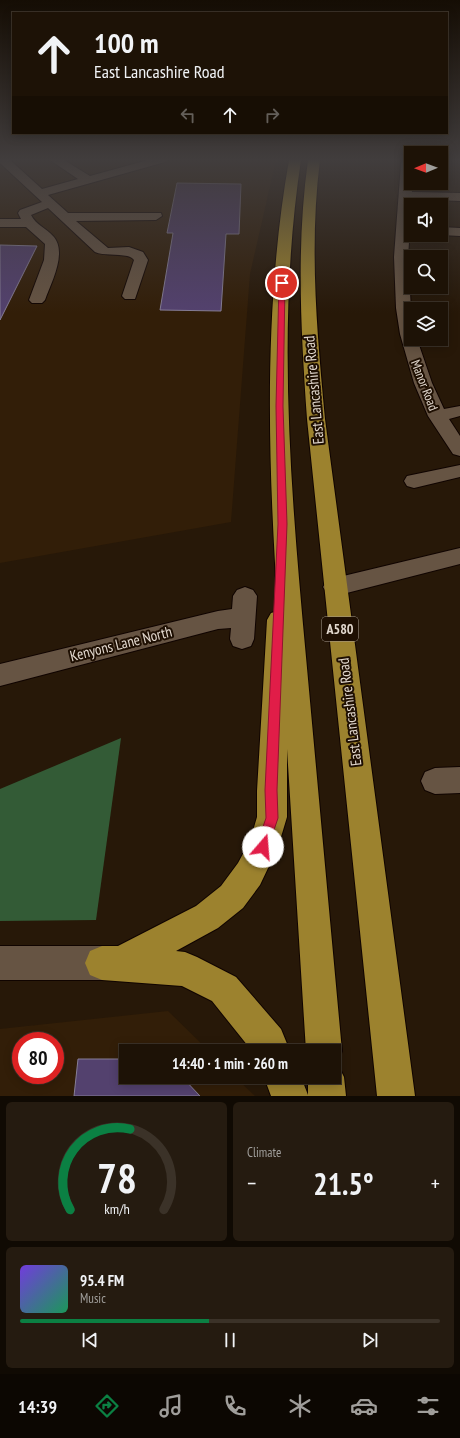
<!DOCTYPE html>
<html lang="en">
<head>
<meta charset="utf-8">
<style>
	body { margin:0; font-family:"PT Sans Narrow",sans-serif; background:#251b10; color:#f1f3f6; height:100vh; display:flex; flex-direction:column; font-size:15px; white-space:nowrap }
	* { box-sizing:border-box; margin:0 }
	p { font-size:13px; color:#a09e9b }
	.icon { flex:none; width:22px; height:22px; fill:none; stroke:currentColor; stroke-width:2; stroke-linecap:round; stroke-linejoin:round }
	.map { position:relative; height:1096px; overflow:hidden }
	.drawer { display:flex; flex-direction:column; gap:6px; padding:6px; background:#100a03; flex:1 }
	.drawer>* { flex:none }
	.guide { position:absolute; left:12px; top:12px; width:436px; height:122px; border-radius:0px; box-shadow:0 2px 10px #0003,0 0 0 1px #3b3228; background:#1d1206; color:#f1f3f6; overflow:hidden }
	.needle { width:26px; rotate:269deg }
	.tools { position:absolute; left:404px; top:146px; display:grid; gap:8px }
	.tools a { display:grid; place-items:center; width:44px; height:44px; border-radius:0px; background:#1d1206; box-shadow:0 2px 10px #0003,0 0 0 1px #3b3228; font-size:20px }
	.speed { position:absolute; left:12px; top:1032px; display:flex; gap:8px; font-size:20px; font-weight:700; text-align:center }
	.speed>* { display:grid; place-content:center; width:52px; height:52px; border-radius:50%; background:#1d1206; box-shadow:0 2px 10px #0003,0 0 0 1px #3b3228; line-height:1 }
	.speed .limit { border:6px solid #d22; background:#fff; color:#111 }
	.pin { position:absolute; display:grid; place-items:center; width:34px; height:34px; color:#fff; margin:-17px; border:2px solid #fff; border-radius:50%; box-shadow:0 1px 4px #0007 }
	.me { position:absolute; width:44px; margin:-22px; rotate:18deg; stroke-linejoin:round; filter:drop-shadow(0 0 3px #0008) }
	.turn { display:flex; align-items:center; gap:14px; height:84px; padding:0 16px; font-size:18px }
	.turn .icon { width:52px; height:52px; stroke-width:2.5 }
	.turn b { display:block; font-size:28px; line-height:34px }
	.lanes { display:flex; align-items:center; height:38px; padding:0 16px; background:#0003; justify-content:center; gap:20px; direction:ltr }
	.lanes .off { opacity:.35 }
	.big { font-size:30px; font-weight:700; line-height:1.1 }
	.drawer .card { flex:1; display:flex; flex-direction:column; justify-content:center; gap:6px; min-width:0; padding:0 14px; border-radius:6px; background:#251b10 }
	.drawer .dial { align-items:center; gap:0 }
	.dial svg { height:104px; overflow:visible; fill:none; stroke:#3b3228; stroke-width:7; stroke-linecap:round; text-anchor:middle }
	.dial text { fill:#f1f3f6; stroke:none }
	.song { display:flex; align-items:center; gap:12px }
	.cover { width:48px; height:48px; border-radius:6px; background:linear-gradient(135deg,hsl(260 70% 55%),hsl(150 70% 35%)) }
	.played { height:4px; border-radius:2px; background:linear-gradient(90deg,#0b8043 45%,#3b3228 45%) }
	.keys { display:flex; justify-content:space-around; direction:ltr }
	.heat { display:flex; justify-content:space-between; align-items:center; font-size:22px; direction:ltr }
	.drawer .tiles { flex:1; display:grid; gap:6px; grid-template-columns:1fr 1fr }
	.card:last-child { grid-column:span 2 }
	.trip { position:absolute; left:119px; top:1044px; width:222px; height:40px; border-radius:0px; background:#1d1206; box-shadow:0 2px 10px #0003,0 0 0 1px #3b3228; font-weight:700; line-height:40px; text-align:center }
	.tab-bar { display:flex; height:64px; justify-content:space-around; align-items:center; background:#0c0702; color:#a09e9b }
	.tab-bar .icon { width:28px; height:28px }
	.tab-bar .on { color:#0b8043 }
	.tab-bar b { font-size:18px; color:#f1f3f6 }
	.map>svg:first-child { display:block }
	.built { fill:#321e08; fill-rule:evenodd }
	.forest { fill:#335b36 }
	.building { fill:#53416e; stroke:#867e96 }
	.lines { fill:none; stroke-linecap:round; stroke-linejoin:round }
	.minor-casing { stroke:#100400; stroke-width:2 }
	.highway-casing { stroke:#100400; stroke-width:2 }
	.minor { fill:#665443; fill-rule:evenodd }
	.highway { fill:#9c822e; fill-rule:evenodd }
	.route { fill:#e11d48; stroke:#92132f }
	.labels { text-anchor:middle; stroke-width:4; stroke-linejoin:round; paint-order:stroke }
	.far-street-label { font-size:13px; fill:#e2d8ce; stroke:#1e0f02 }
	.shield { fill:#1e0f02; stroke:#a79c91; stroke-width:1 }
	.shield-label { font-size:14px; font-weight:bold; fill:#e2d8ce }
	.street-label { font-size:15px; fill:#e2d8ce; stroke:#1e0f02 }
</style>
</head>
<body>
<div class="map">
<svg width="460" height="1096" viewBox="0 0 460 1096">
	<rect width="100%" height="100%" fill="#271808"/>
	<!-- built -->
	<path class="built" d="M0,160H276L250,274L231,522L0,563Z
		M168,1011L209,1051H126V1077H235L255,1096H0V1029ZM21,1041H55V1075H21Z"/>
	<!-- forest -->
	<path class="forest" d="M121,738L96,920L0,921V789Z"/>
	<!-- building -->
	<path class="building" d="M177,183L241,184L239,234H226L221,311L160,310L173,233H167Z
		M0,245L37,246L0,320Z
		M78,1059H126V1077H182L200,1096H74Z"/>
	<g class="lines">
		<!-- minor casing -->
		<g class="minor-casing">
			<path id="minor" d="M0,160H10L42,189L78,179L50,160H64L90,176L148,160H167L165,162L48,195L68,213H161L162,216L156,220L76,221L108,248L129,247L143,252L148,260L135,299H125L122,296L134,260C129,252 106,257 95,252L48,208L31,215C36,225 46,228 53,236C68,252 51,283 45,300L42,303H32L29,300L44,260L45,244L26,227H0V219H21L18,213L20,210L42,202L0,163Z
				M404,160H411L412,192L460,193V201L412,199L408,257L411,309V339H417L432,383L444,409L460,406V416L449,419L460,436V456L453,454L428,416L414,383L400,334L396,308L394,257L401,163Z
				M441,227L460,228V236L441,235Z
				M460,465V477L414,488L407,486L404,481L407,476Z
				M460,548V564L335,596L327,593L323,587L327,581L335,578Z
				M245,587L253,590L257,596L254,639L251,646L242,649L233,646L230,639L231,628L218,629L0,686V664L218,611L232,609L233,596L237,590Z
				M460,767V793L435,794L425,790L421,781L425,772L435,768Z
				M0,946H102L114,951L119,963L114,975L102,980H0Z"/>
		</g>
		<!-- highway casing -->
		<g class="highway-casing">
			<path id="highway" d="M289,160H301C276,324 291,493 306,657C318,789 330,920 342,1051L337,1063L344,1077L346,1096H271L264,1077H301L308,1095V1077H334V1051H306L287,749V817L278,847L260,885L243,908L218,928L176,951L185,952L197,957L236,977L281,1029L290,1051H252L212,1001L182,986L102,980L90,975L85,963L90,951L102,946H118L196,906L221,886L238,863L250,841L257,817V791L267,620L271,613L278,611C268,462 263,308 289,160Z
				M308,160H320C309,247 317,332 325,419L415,1096H377L307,419C301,332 296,247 308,160Z"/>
		</g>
		<!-- minor -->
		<use href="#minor" class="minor"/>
		<!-- highway -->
		<use href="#highway" class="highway"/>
	</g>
	<!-- sky -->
	<linearGradient id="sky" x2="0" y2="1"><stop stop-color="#150d04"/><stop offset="0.51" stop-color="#413d3d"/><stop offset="1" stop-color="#413d3d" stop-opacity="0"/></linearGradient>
	<rect width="460" height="313" fill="url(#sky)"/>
	<!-- route -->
	<path class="route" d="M282,281L285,283L283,406L287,524L277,790L278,818L267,851L263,853L258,851L256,847L266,818L265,790L278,524L276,406L279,283Z"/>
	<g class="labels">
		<!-- far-street labels -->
		<g class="far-street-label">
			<text transform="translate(425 385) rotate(69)" y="5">Manor Road</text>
		</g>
		<!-- shield labels -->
		<rect class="shield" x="322" y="617" width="36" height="24" rx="3"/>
		<g class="shield-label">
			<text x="340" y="634">A580</text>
		</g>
		<!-- street labels -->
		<g class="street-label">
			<text transform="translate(314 390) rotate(-95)" y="5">East Lancashire Road</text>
			<text transform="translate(121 644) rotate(-14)" y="5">Kenyons Lane North</text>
			<text transform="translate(350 712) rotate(-97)" y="5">East Lancashire Road</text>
		</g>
	</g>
</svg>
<div class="tools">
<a><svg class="needle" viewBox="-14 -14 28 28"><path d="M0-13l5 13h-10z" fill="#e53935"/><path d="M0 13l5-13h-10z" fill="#a09e9b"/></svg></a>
<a><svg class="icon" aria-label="sound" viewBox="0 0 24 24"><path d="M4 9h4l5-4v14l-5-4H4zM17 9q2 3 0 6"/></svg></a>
<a><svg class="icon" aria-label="search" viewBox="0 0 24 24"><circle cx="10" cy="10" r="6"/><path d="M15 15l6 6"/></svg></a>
<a><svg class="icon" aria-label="layers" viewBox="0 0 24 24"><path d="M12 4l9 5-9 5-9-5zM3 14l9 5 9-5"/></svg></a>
</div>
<div class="speed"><div class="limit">80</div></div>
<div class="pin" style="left:282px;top:283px;background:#d93025"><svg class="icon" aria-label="arrive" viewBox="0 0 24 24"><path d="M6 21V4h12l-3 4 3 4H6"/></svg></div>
<svg class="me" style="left:263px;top:847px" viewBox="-20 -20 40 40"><circle r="19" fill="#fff"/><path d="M0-13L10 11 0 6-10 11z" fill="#e11d48"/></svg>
<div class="trip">14:40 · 1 min · 260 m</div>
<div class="guide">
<div class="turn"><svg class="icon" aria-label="ahead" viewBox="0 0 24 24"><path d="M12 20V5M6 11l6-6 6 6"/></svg><div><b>100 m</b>East Lancashire Road</div></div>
<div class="lanes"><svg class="icon off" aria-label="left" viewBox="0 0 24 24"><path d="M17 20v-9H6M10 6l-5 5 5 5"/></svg><svg class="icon" aria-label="ahead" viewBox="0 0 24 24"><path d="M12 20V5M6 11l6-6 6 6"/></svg><svg class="icon off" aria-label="right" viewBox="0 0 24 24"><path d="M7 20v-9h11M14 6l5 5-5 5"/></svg></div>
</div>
</div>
<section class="drawer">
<div class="tiles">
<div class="card dial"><svg viewBox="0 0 100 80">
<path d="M14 69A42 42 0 1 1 86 69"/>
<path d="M14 69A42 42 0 0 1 60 7" stroke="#0b8043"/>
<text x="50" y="56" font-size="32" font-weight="700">78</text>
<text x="50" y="72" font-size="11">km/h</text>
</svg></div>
<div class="card"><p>Climate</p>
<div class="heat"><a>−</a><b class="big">21.5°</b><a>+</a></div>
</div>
<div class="card">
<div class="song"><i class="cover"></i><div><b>95.4 FM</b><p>Music</p></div></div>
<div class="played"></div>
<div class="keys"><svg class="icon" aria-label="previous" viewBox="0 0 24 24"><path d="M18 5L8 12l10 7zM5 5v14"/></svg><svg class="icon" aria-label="pause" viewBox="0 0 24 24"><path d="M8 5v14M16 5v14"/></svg><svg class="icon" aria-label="next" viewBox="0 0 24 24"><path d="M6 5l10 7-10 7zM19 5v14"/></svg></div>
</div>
</div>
</section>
<nav class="tab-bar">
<b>14:39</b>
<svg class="icon on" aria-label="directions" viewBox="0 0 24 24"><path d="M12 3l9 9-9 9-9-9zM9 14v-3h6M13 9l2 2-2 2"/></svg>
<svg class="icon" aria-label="music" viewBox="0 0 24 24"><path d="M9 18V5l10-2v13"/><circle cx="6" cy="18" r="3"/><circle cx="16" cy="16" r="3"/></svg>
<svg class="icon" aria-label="phone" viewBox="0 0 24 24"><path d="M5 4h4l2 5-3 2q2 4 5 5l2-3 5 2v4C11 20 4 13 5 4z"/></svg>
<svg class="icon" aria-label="climate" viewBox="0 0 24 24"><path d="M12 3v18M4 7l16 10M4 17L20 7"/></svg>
<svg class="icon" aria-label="car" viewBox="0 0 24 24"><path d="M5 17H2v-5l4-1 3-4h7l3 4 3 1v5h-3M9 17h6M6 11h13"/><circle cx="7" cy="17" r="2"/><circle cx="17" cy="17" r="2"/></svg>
<svg class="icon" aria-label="filters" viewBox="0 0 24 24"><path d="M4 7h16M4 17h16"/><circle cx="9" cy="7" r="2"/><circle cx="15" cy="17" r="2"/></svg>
</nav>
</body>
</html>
